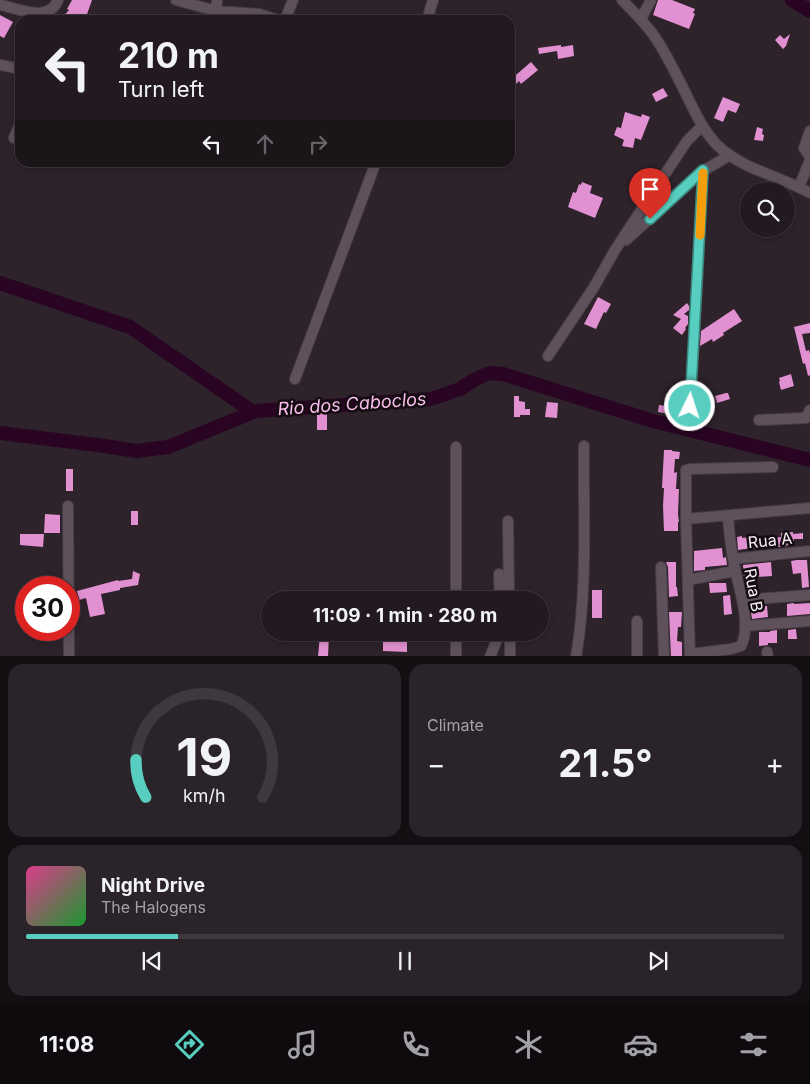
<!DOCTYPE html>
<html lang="en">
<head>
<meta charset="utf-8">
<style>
	body { margin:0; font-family:Inter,sans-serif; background:#2a2329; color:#f1f3f6; height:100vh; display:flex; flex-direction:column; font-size:19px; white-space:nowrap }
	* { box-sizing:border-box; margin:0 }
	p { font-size:16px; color:#a2a1a5 }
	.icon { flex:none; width:28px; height:28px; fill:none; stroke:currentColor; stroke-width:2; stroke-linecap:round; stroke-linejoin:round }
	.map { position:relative; height:656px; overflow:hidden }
	.sheet { display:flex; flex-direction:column; gap:8px; padding:8px; background:#130e12; flex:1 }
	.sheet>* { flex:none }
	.guide { position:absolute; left:15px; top:15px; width:500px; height:152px; border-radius:15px; box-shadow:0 2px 8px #0003,0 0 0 1px #3f383e; background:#221a20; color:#f1f3f6; overflow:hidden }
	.buttons { position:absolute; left:740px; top:182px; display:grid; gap:10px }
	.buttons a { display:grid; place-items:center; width:55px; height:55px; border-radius:50%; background:#221a20; box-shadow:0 2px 8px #0003,0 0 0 1px #3f383e; font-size:25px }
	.speed { position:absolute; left:15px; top:576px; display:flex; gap:10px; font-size:25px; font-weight:700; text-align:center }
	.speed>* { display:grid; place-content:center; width:65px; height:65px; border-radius:50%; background:#221a20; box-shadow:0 2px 8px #0003,0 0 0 1px #3f383e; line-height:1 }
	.speed .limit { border:8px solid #d22; background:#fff; color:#111 }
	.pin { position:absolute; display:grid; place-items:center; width:42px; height:42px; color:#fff; margin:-51px -21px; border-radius:50% 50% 50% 0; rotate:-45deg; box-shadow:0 0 5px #0007 }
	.pin .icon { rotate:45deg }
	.me { position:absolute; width:55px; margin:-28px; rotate:4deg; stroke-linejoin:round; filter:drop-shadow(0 0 4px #0008) }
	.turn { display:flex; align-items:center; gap:18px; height:105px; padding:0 20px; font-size:22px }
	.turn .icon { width:65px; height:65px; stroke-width:2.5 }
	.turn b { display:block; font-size:35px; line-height:42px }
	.lanes { display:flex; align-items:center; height:48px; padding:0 20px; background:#0003; justify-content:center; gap:25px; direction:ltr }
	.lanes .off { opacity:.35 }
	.big { font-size:38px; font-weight:700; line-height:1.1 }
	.sheet .card { flex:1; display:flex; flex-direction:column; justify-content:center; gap:8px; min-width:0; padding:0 18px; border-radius:15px; background:#2a2329 }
	.sheet .dial { align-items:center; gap:0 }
	.dial svg { height:130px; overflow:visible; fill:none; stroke:#3f383e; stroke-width:7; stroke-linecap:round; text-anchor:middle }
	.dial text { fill:#f1f3f6; stroke:none }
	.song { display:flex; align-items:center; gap:15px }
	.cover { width:60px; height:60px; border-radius:8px; background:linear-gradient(135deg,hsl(330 70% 55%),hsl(130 70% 35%)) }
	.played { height:5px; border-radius:2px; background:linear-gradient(90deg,#58cec0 20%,#3f383e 20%) }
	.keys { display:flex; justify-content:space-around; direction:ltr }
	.heat { display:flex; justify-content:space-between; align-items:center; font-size:28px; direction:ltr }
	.sheet .tiles { flex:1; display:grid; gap:8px; grid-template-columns:1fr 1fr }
	.card:last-child { grid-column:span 2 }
	.trip { position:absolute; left:261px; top:591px; width:288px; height:50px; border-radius:25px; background:#221a20; box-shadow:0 2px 8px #0003,0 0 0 1px #3f383e; font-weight:700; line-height:50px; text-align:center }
	.dock { display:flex; height:80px; justify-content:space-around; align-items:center; background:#0e0a0d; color:#a2a1a5 }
	.dock .icon { width:35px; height:35px }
	.dock .on { color:#58cec0 }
	.dock b { font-size:22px; color:#f1f3f6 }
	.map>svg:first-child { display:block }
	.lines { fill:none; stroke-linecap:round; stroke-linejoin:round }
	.river { stroke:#290423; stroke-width:14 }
	.building { fill:#e190d1 }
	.minor-casing { stroke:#483d45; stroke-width:12 }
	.minor { stroke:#5f515b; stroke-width:10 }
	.route-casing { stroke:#39867d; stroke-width:12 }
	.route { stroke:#58cec0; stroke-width:9 }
	.slow { stroke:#f59e0b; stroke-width:9 }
	.labels { text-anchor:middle; stroke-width:5; stroke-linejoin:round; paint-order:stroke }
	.street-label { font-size:16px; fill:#f9f0f7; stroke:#130d11 }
	.water-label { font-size:18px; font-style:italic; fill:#fbbded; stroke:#130d11 }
</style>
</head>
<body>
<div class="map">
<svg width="810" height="657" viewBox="0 0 810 657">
	<rect width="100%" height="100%" fill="#2e222b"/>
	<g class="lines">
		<!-- river -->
		<path class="river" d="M792,0L810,11
			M0,283L130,327L253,412
			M0,433L105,446L136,451L168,447L256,411L431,399L460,389L474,380L489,373L503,374L653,421L810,460"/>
	</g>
	<!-- building -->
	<path class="building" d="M72,0H92L85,20H60L69,10L67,9Z
		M658,0H672L695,9L693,13L695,14L689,29L653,15Z
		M0,15L13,22L4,38L0,36Z
		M790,34L786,46L783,49L775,40L780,35L784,39Z
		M561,45V47L573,45L574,56L558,59L557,51L539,54L538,48Z
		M531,62L538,70L521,84L519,81L510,90V80Z
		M663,88L668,96L656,102L652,94Z
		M723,97L740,104L736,113L728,110L723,122L714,118Z
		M625,112L641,117L642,114L650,117L641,140L635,138L633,148L622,146L624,140L614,135L617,127L621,128Z
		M757,127L763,129L762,134L764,135L763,141L754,140Z
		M582,182L592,186L590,193L603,198L595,218L568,207L573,192L576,193L579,184L581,185Z
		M598,297L611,304L606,313L604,312L596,329L584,324Z
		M687,303L689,306V310L684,314L688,316V324L685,328L686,329L682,335L673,328L681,319L673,315Z
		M734,309L742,321L723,333L724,335L713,342L712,339L700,346L701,331Z
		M810,323V333L802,334L806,351L809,350L810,354V375L808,376L805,363L803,364L794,327Z
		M791,374L794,386L781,390L779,382L780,381L779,378Z
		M726,393H728L730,399L717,403L715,396Z
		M514,396H519V401L525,402V409H530V415H520V417H514Z
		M547,402L558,403L557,418L545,417Z
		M672,403L683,405L681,416L658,412L659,405L669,406L670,404L672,405Z
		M317,412H327V430H317Z
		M664,450H672V451L680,452L679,459H675L674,473L677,472L676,489H679L678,514L679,522H678V531H664L663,506L664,488H662Z
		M66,469H73V491H66Z
		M131,511H138V525H131Z
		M45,514L60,515V533H44Z
		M793,532V534L803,533V539H794V544L787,545V546L770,548V547L752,549V548L738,550L737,537L742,536V538L759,536V540L781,537V533Z
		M20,534H44L43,547L20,545Z
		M722,548L723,558L726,557L727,565L705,567V570L694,571V551Z
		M797,560H807L809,587L802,588L801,573L793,574L791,561Z
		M666,562H676V587H677L678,596L669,597L668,567Z
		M771,562L772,576L744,578L743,565Z
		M133,571L140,574L138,585L120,588V590L101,594L105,614L90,617L86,598L79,600L77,591L118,580V581L132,579Z
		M709,583H726L727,592L710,593Z
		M592,590H602V618H592Z
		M730,595L732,614L724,615L723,596Z
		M794,603V604L810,603V614L787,616V604Z
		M750,606H767L768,617L752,619Z
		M669,612H682L681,627H678L677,641L682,642V657H671Z
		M796,629L797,639H788V630Z
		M777,630V643H768V645L759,646V632H770V631Z
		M320,634H329L328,657H318Z
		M383,635H407V652L383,651Z"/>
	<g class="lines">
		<!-- minor casing -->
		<g class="minor-casing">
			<path id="minor" d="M176,0L216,11L259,14L278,20
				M622,0C634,12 646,24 655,37C665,52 673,68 681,84C692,105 701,129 718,146C744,170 780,176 810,193
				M1,5C19,9 49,23 58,0
				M216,11L217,0
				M641,19L651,0
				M285,20L293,0
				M427,20L433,0
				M0,65L20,69
				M810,131L804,148L810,157
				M14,138L20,124
				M799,187L810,160
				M626,240L703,171
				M548,356L594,287L615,250L655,189L687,141L702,126
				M295,379L376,162
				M690,407L696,305L703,171L730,155
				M759,420L806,418L810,410
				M456,447V600
				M68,506L69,657
				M686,519L810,508
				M508,521L509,600
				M733,559L810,551
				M661,567L664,657
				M499,574L500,600
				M688,580L735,571
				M743,600L810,595
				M637,621V657
				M745,626L810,621
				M456,632V657
				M510,632V657
				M767,652L768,657
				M690,654L731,649L741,646C753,623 736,582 733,558C730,544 729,530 728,516
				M490,657L500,632
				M576,657C588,587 583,516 584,446
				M690,657L686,519V470L690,469L773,467"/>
		</g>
		<!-- minor -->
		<use href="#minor" class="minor"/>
	</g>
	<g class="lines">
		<!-- route casing -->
		<g class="route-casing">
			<path id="route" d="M650,219L703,170L690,406"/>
		</g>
		<!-- route -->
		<use href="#route" class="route"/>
		<!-- slow -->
		<path class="slow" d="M700,235L703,173"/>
	</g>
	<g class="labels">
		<!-- street labels -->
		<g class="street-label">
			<text transform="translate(770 540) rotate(-6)" y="6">Rua A</text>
			<text transform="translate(754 590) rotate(80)" y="6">Rua B</text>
		</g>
		<!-- water labels -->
		<g class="water-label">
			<text transform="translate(352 404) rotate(-4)" y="6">Rio dos Caboclos</text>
		</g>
	</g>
</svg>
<div class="buttons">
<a><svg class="icon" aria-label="search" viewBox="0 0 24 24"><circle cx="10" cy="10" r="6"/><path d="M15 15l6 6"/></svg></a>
</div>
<div class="speed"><div class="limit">30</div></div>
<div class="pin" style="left:650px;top:219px;background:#d93025"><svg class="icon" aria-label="arrive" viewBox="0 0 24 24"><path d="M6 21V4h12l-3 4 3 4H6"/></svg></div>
<svg class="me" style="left:690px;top:406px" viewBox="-20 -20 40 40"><circle r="17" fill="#58cec0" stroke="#fff" stroke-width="3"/><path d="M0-11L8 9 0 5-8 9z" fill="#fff"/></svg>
<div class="trip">11:09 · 1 min · 280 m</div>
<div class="guide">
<div class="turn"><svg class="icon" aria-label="left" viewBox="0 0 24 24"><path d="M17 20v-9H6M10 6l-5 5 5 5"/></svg><div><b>210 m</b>Turn left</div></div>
<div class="lanes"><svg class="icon" aria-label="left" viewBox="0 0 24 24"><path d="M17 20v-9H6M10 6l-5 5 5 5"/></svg><svg class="icon off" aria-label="ahead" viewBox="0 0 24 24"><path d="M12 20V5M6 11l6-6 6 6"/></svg><svg class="icon off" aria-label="right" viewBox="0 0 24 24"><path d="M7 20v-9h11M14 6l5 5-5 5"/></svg></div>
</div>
</div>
<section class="sheet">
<div class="tiles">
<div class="card dial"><svg viewBox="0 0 100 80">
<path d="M14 69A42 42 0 1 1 86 69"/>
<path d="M14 69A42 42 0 0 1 8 46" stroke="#58cec0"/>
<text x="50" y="56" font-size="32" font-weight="700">19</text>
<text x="50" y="72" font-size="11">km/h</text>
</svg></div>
<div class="card"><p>Climate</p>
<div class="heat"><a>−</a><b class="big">21.5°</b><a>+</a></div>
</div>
<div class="card">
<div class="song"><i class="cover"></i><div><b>Night Drive</b><p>The Halogens</p></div></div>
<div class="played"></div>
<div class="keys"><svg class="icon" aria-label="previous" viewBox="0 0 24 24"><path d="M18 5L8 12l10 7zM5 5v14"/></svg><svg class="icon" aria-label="pause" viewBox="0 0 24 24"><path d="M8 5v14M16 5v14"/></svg><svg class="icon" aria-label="next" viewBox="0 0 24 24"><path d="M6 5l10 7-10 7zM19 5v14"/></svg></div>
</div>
</div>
</section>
<nav class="dock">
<b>11:08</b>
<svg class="icon on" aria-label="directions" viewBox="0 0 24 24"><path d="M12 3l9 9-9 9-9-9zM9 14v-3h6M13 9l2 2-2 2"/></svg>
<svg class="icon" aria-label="music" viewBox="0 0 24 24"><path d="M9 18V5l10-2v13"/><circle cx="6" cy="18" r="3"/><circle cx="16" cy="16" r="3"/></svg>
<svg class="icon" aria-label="phone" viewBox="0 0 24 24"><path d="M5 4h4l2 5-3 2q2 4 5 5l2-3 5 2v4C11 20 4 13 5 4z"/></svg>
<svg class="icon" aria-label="climate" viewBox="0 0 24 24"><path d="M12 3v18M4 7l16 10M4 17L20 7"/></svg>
<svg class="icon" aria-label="car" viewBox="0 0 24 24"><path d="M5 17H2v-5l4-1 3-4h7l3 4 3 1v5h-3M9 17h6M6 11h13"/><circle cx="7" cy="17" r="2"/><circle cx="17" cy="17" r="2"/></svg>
<svg class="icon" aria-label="filters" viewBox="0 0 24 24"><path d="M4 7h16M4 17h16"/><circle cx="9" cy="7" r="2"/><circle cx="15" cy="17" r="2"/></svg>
</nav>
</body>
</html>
